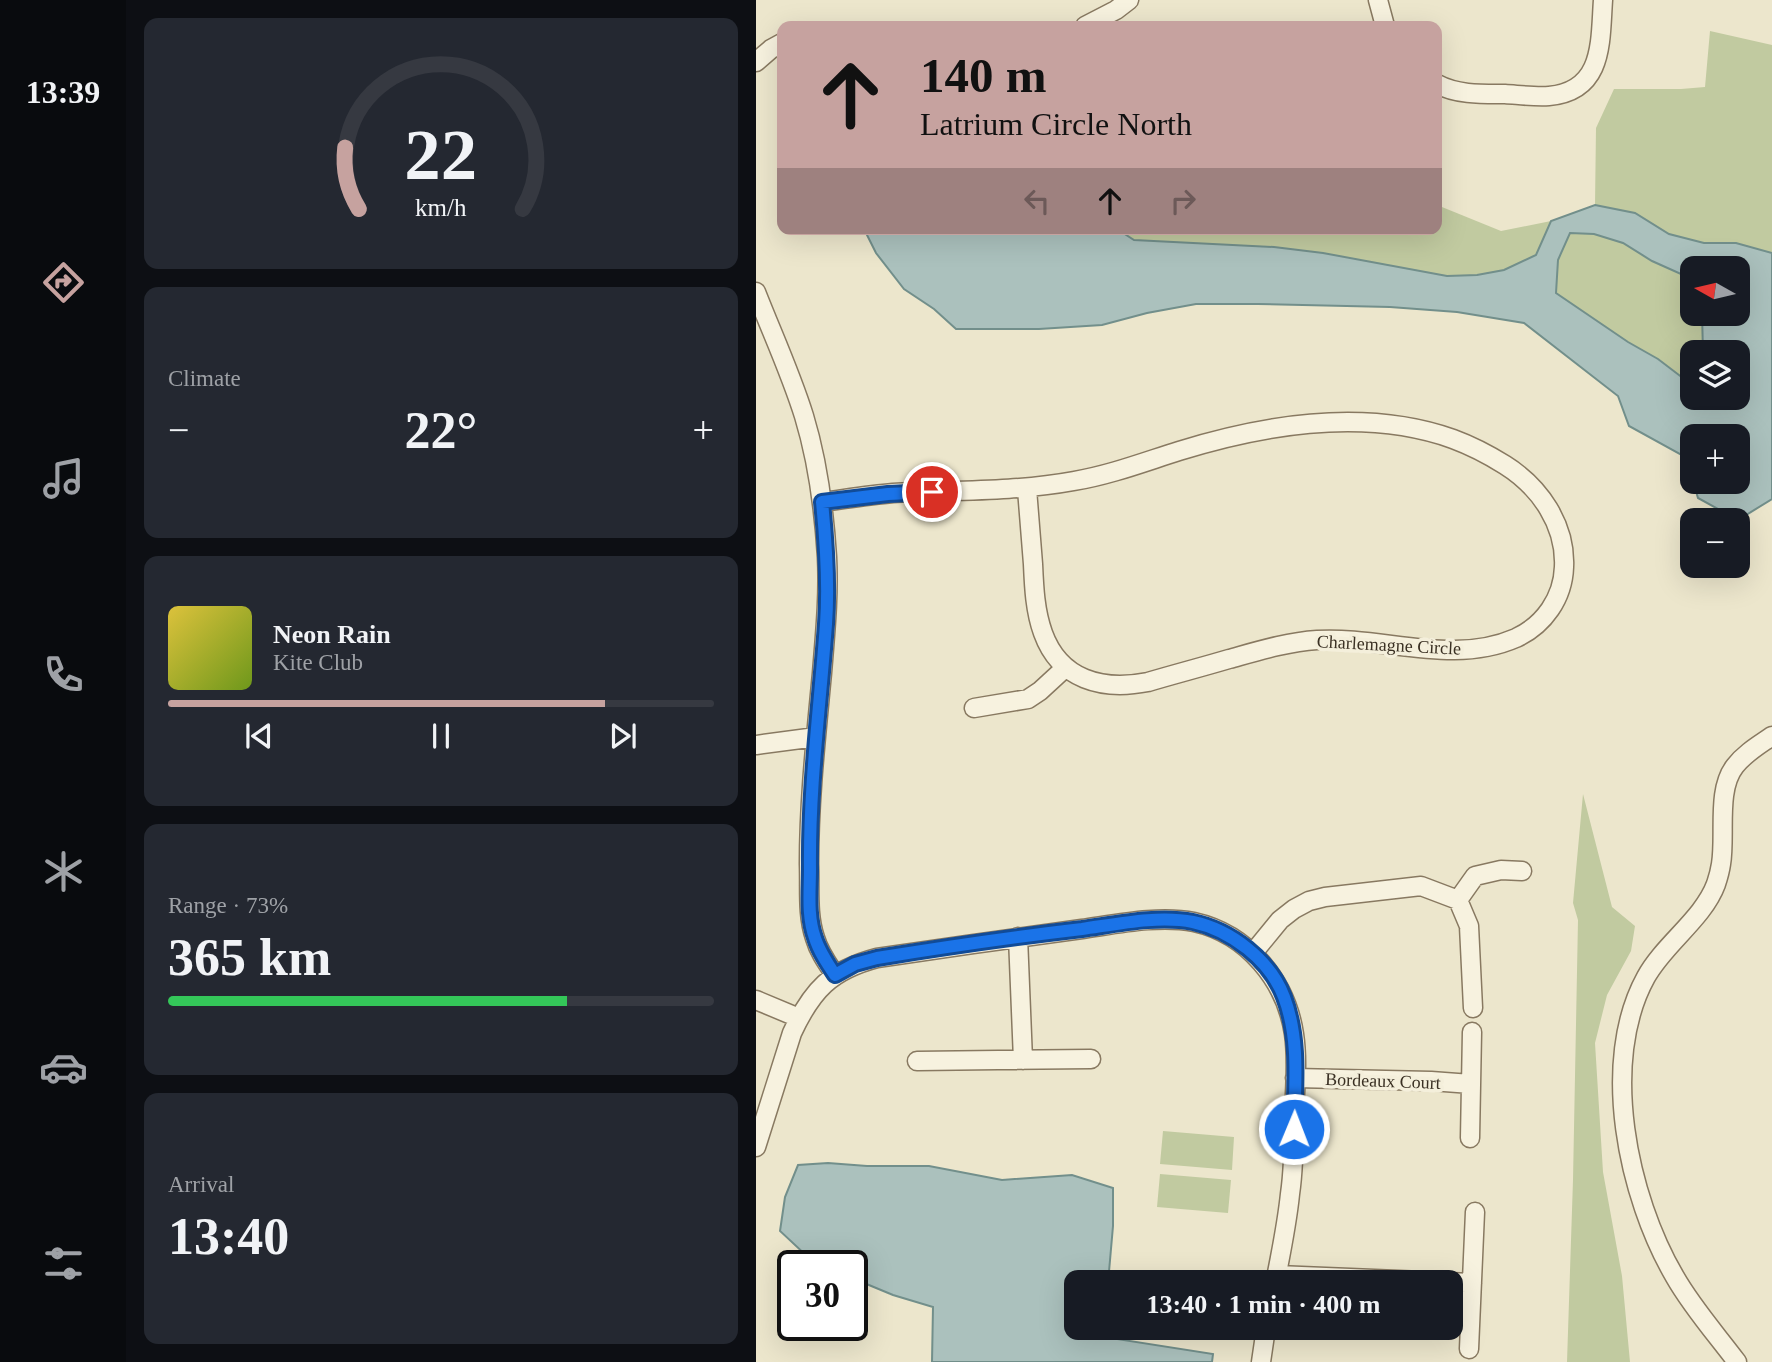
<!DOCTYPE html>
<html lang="en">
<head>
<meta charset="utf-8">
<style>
	body { margin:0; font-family:Georgia,serif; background:#242831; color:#f1f3f6; height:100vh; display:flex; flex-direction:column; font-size:26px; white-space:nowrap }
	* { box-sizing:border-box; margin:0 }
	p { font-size:23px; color:#9ea1a6 }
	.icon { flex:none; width:38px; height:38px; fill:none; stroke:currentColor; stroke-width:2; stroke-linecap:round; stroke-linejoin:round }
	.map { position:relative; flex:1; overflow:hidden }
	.side { display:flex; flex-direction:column; gap:18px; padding:18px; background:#0d0f14; width:630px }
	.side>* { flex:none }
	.top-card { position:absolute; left:21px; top:21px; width:665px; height:214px; border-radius:14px; box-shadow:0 7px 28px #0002; background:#c6a29f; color:#111; overflow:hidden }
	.needle { width:46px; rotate:278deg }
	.tools { position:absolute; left:924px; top:256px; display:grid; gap:14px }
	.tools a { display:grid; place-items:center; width:70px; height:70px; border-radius:14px; background:#171b24; box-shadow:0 7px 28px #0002; font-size:35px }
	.speed { position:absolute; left:21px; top:1250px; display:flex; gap:14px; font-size:35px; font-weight:700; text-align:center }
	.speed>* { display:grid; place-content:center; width:91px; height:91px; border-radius:50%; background:#171b24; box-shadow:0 7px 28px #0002; line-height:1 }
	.speed .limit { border:4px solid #111; border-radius:10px; background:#fff; color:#111 }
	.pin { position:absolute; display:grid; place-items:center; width:60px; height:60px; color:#fff; margin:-30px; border:4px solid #fff; border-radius:50%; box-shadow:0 2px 7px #0007 }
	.me { position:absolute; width:77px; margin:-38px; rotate:1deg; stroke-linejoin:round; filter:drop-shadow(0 0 5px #0008) }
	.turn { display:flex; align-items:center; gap:24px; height:147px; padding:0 28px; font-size:32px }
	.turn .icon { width:91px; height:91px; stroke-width:2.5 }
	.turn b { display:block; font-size:49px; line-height:60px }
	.lanes { display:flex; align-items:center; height:66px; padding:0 28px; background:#0003; justify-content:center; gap:35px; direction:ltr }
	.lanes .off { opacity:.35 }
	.big { font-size:52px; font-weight:600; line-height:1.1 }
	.side .widget { flex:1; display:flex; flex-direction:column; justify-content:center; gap:10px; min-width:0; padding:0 24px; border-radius:14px; background:#242831 }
	.side .dial { align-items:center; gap:0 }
	.dial svg { height:182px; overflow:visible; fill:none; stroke:#363941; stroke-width:7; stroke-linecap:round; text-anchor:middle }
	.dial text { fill:#f1f3f6; stroke:none }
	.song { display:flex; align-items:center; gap:21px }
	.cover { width:84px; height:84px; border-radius:10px; background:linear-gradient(135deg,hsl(50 70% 55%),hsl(80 70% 35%)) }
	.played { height:7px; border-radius:4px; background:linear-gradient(90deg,#c6a29f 80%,#363941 80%) }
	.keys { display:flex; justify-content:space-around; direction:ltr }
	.heat { display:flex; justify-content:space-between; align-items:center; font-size:38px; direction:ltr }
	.charge { height:10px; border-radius:5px; background:linear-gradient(90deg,#34c759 73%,#363941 0) }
	.trip { position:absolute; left:308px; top:1270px; width:399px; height:70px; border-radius:14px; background:#171b24; box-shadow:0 7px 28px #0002; font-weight:600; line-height:70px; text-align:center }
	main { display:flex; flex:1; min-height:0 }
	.tabs { display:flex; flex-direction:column; width:126px; justify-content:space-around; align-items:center; background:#090b0e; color:#9ea1a6 }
	.tabs .icon { width:49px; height:49px }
	.tabs .selected { color:#c6a29f }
	.tabs b { font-size:32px; color:#f1f3f6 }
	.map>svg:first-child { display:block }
	.green { fill:#c1caa0 }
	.water { fill:#abc1bd; stroke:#728f8b; stroke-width:2; fill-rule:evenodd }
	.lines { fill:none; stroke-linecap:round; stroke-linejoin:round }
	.street-casing { stroke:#887961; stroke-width:21 }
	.street { stroke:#f7f2df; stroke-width:18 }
	.route-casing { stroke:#114b97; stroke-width:18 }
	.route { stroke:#1a73e8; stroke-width:12 }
	.labels { text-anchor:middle; stroke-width:7; stroke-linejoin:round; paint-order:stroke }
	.street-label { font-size:18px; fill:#3a3023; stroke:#f4efdb }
</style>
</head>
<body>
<main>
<nav class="tabs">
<b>13:39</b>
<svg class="icon selected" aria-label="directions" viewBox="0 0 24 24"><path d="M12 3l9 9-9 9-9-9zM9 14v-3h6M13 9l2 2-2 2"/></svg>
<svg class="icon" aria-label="music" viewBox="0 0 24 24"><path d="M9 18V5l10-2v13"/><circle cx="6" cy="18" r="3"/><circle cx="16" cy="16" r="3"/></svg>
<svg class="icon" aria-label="phone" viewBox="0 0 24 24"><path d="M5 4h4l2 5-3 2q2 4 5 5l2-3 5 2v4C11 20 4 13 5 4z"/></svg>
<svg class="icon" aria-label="climate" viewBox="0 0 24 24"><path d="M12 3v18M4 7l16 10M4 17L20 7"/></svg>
<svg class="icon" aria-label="car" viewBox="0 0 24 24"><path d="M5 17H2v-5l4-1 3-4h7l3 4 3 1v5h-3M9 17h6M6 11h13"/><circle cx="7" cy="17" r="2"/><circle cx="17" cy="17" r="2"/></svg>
<svg class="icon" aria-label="filters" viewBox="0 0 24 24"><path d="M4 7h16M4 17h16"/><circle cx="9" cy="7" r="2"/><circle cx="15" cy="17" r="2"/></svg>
</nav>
<section class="side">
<div class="widget dial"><svg viewBox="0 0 100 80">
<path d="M14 69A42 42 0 1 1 86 69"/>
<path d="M14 69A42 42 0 0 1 8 42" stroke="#c6a29f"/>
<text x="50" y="56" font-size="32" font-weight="700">22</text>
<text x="50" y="72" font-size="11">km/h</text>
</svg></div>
<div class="widget"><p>Climate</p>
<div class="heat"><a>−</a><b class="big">22°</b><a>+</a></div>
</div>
<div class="widget">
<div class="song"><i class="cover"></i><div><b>Neon Rain</b><p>Kite Club</p></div></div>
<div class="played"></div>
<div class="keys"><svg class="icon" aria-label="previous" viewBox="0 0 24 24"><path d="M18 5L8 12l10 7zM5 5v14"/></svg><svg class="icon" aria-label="pause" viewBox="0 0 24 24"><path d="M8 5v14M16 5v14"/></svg><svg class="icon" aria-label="next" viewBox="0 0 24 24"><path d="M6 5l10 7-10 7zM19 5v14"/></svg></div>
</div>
<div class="widget"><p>Range · 73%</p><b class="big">365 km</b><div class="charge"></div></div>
<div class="widget"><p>Arrival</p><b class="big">13:40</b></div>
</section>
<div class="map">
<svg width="1016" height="1362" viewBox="0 0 1016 1362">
	<rect width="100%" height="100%" fill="#ece6cc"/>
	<!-- green -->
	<path class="green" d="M954,31L1016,45V253L980,243H948L913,234L879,213L839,205L840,128L858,89H925L949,87Z
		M681,205L745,231L795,221L781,255L748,270L721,275L691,276L567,253L518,247L378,240L361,229H681Z
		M813,233L838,234L867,243L896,261L936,279V313H946L947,352H936V385L902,359L872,342L800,293L802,260Z
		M827,794L856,907L879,926L875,951L851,995L839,1043L847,1172L866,1276L874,1362H811L817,1180L822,920L817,903Z
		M407,1131L478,1137L476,1170L404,1164Z
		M404,1174L475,1180L472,1213L401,1207Z"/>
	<!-- water -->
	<path class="water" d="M839,205L879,213L913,234L948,243H980L1016,253V499L982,520L942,498L937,481H982V436H936V477L935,460L873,426L862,396L768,323L701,312L634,307L502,304H440L391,313L346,325L283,329H200L178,309L148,289L120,253L108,229H361L378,240L518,247L567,253L691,276L721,275L748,270L780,255L795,221ZM814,233L838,234L867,243L896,261L936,279V268H982V313H946L947,352H982V397H936V385L902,359L872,342L800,293L802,260Z
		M72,1163L111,1166H173L246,1180L316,1175L357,1188V1226L352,1283H320V1328H349L348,1337L457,1354L456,1362H176L177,1307L137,1295L96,1278V1265H68L54,1259L24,1231L29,1197L42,1165Z"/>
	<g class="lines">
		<!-- street casing -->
		<g class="street-casing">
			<path id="street" d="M622,0L629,26
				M329,26L360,10L373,0
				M0,62L15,49L26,43
				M681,84C701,95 727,94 749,94C764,95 779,97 793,96C848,91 844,42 847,0
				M0,292C16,333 35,374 48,416C62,462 68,509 71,557C73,596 69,635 66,673C60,737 53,800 53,864C54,888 51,915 59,938C63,952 71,963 79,975
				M66,502C89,499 113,495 137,493C197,490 258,492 318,481C354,475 388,462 423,451C510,424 610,408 697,439C716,446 733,455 749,465C784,487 810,525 808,567C807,598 788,625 760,638C696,666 627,636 561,640C531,642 502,651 473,659C446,667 419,674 392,682C346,691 304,680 287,633C279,611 278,587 277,564C275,539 273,514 271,489
				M218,708L272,699L284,691L309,668
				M0,745L60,737
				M702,900L713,926L717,1008
				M262,937L267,1060
				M497,953L524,920L538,909L553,901L569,897L665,886L702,900L719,876L745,870L766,871
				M0,1000L43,1018
				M161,1061L335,1059
				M539,1078L675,1081L715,1084
				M714,1138L716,1032
				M0,1147L36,1033C56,990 75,970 121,958C189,948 258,938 326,929C361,924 403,915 438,922C492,934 530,981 538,1034C542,1060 539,1088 538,1114C538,1140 538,1167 534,1194C531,1224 525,1253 519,1283
				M521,1275L716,1283
				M713,1349L719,1212
				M505,1362L510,1328
				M981,1362C960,1334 936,1307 919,1277C872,1197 843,1062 890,977C908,944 947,919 960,884C962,878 964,871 965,864C970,835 960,790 979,766C989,753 1003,745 1016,736"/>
		</g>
		<!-- street -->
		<use href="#street" class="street"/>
	</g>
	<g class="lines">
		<!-- route casing -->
		<g class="route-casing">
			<path id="route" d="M176,492L132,494L66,502C70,542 73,584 70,624C64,706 53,787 54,869C54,891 51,916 59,938C63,951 71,963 79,975L99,964L121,958C189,947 257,937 326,929C361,924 403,915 437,922C475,930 514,960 528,997C544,1039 539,1085 538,1129"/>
		</g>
		<!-- route -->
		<use href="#route" class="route"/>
	</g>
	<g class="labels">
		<!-- street labels -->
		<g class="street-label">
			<text transform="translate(633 645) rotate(3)" y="6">Charlemagne Circle</text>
			<text transform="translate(627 1081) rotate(2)" y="6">Bordeaux Court</text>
		</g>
	</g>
</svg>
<div class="tools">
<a><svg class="needle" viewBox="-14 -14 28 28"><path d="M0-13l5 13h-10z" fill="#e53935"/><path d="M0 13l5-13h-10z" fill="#9ea1a6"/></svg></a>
<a><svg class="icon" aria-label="layers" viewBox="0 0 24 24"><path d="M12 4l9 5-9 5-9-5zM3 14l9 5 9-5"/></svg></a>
<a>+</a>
<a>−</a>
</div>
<div class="speed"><div class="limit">30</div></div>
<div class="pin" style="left:176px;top:492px;background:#d93025"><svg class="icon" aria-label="arrive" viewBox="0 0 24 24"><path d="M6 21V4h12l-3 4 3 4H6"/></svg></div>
<svg class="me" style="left:538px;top:1129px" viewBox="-20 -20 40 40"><circle r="17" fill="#1a73e8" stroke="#fff" stroke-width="3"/><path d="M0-11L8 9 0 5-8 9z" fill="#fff"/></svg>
<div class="trip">13:40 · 1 min · 400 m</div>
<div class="top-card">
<div class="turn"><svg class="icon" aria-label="ahead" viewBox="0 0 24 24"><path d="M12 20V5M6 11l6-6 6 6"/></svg><div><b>140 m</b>Latrium Circle North</div></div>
<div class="lanes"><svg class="icon off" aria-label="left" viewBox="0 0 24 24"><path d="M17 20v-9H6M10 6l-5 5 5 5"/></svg><svg class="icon" aria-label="ahead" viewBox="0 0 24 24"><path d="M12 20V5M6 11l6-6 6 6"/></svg><svg class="icon off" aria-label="right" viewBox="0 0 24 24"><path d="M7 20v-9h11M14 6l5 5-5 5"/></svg></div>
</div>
</div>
</main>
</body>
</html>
